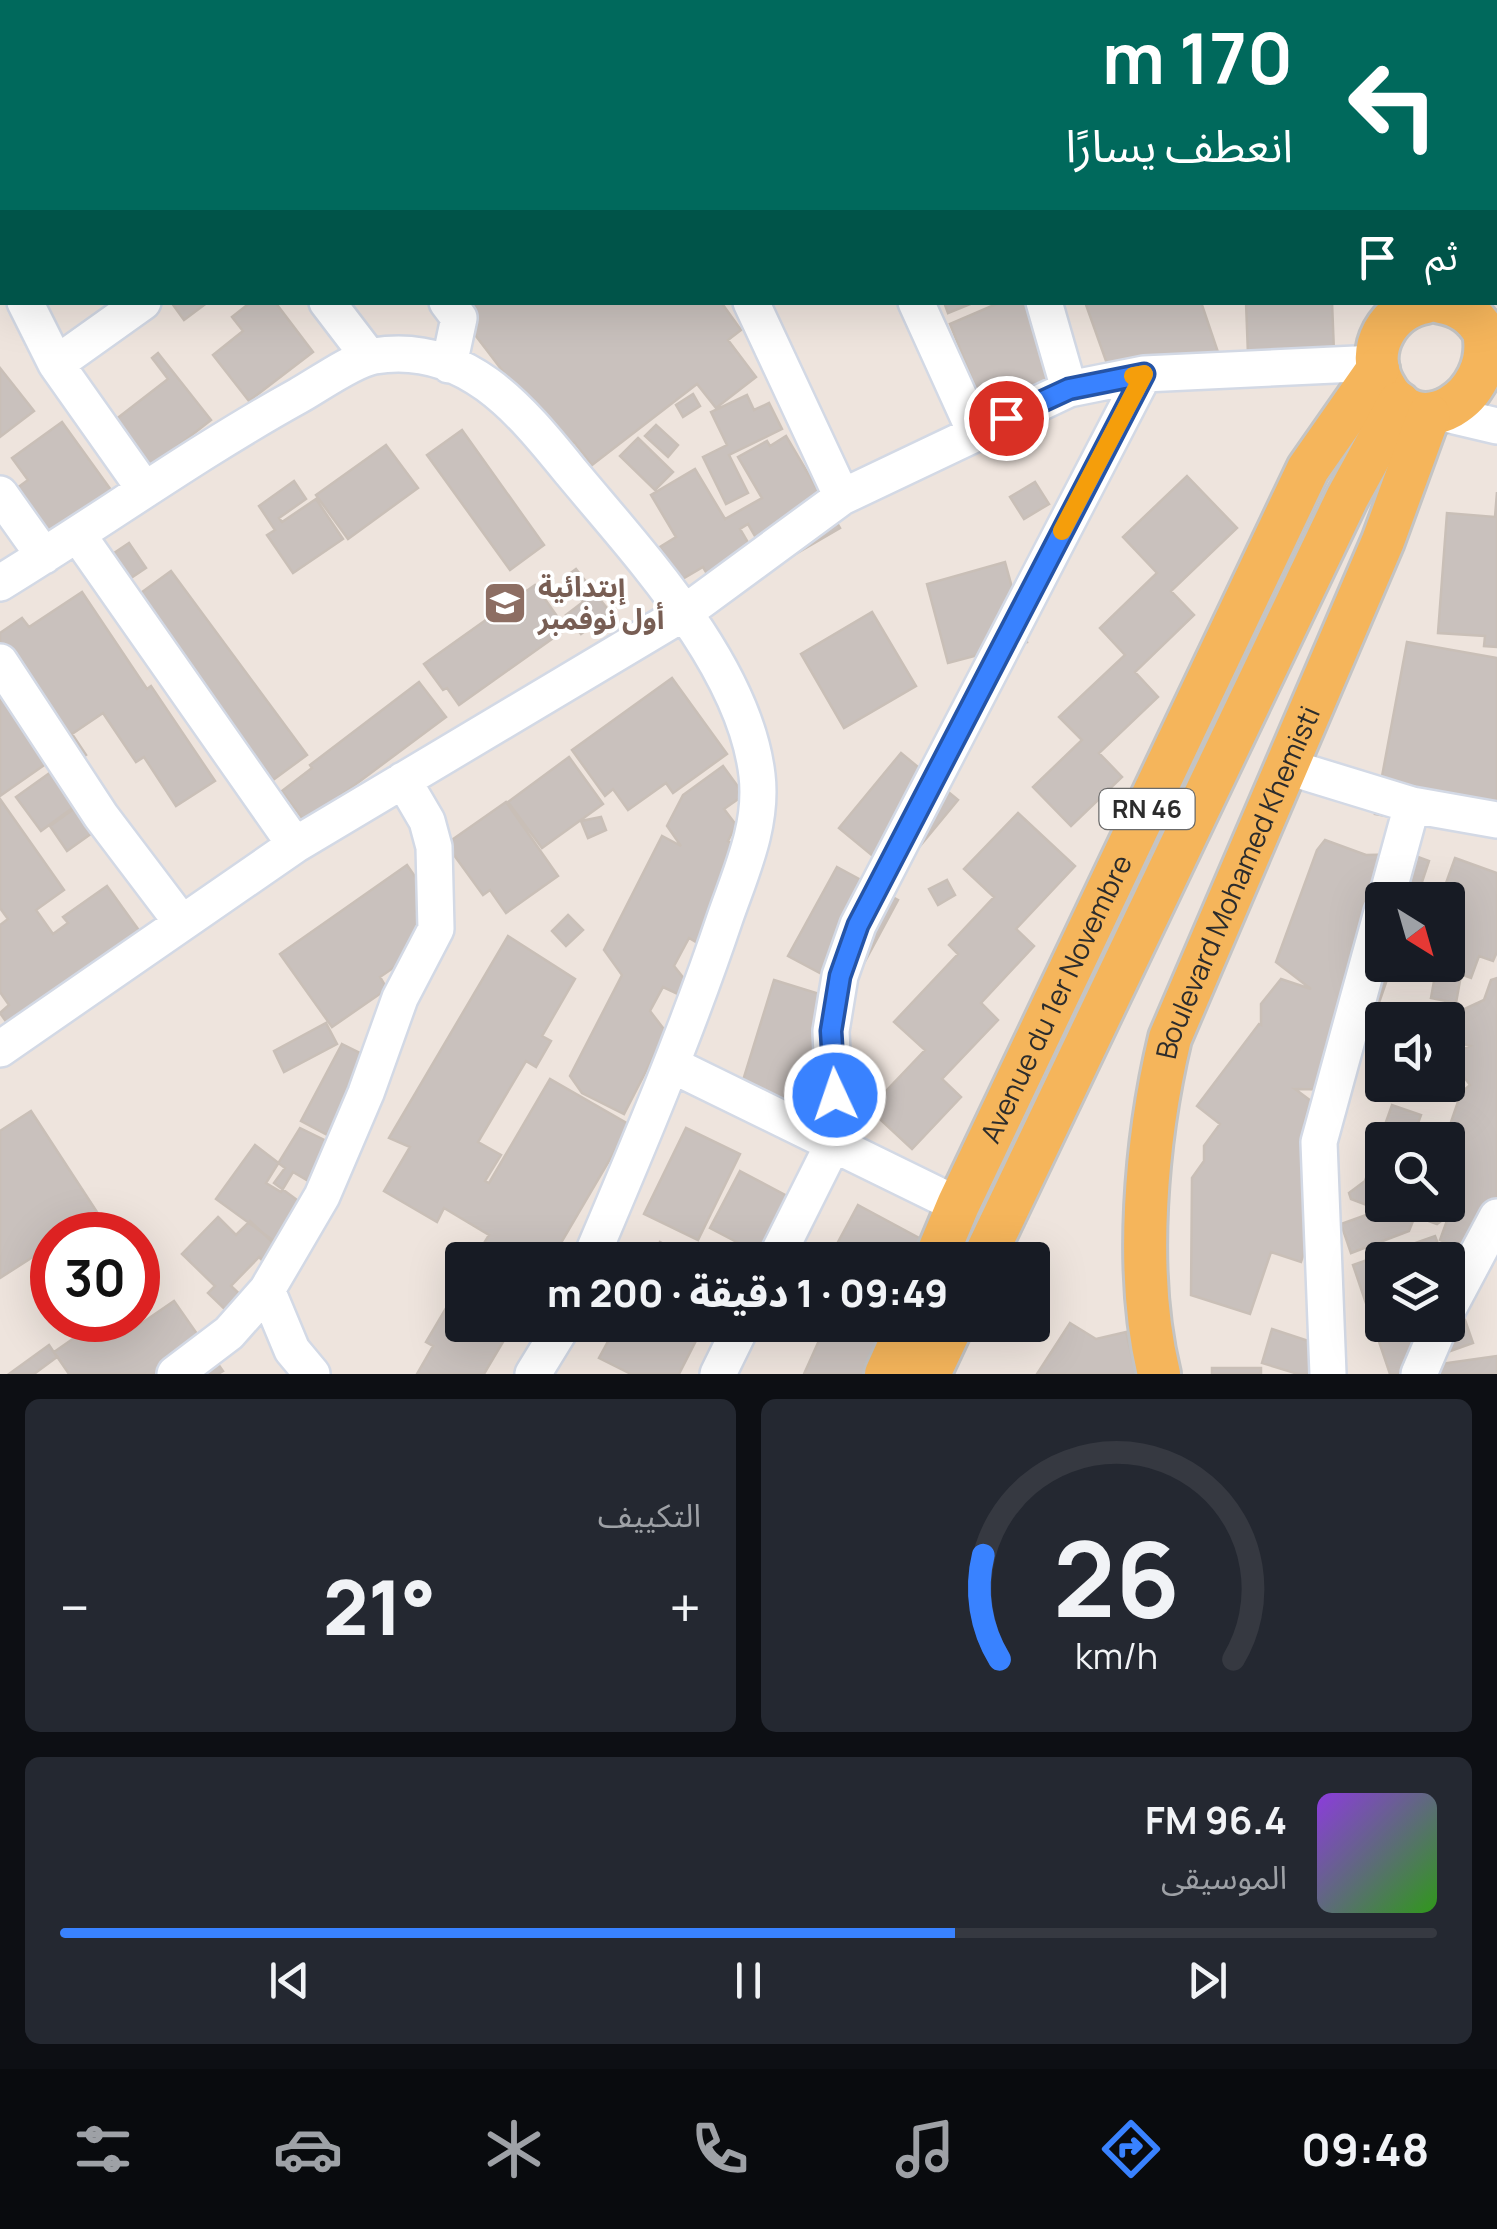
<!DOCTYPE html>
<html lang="ar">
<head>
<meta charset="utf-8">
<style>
	body { margin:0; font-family:Manrope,"Noto Sans Arabic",sans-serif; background:#242831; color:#f1f3f6; direction:rtl; height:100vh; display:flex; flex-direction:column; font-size:38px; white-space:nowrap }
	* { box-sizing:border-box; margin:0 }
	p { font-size:32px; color:#9ea1a6 }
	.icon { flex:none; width:55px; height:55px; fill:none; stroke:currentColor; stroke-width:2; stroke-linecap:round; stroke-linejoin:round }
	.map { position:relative; height:1374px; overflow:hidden; direction:ltr }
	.panel { display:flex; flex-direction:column; gap:25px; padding:25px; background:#0d0f14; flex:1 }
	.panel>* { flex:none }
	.top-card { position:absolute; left:0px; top:0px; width:1498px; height:305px; box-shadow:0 10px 40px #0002; direction:rtl; background:#00695c; color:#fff; overflow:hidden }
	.needle { width:65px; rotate:143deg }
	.buttons { position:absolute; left:1365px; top:882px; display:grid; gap:20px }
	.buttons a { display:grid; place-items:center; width:100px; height:100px; border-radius:10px; background:#171b24; box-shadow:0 10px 40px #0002; font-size:50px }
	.speed { position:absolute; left:30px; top:1212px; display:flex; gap:20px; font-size:50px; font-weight:700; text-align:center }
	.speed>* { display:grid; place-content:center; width:130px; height:130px; border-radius:50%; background:#171b24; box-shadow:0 10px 40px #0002; line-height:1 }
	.speed .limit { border:15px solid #d22; background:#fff; color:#111 }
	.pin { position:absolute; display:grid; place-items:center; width:85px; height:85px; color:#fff; margin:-42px; border:5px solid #fff; border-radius:50%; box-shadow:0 2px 10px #0007 }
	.me { position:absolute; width:110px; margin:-55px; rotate:357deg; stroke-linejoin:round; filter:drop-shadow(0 0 8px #0008) }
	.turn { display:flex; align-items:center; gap:35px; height:210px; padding:0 40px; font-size:45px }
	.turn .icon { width:130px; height:130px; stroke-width:2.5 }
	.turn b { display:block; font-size:70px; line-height:85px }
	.then { display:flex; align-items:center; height:95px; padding:0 40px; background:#0003; gap:20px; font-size:38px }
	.big { font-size:75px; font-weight:800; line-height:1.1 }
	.panel .widget { flex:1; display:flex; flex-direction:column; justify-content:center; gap:15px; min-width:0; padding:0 35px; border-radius:15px; background:#242831 }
	.panel .dial { align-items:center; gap:0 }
	.dial svg { height:260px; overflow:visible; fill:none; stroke:#363941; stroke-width:7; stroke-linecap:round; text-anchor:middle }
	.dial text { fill:#f1f3f6; stroke:none }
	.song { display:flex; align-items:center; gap:30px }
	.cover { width:120px; height:120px; border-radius:15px; background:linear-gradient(135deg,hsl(270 70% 55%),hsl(110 70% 35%)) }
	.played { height:10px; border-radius:5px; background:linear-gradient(90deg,#3982ff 65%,#363941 65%) }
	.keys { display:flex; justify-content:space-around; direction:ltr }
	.heat { display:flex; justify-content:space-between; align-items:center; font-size:55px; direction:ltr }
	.panel .tiles { flex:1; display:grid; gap:25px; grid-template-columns:1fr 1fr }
	.widget:last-child { grid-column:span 2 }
	.trip { position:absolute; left:445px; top:1242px; width:605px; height:100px; border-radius:10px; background:#171b24; box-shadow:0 10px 40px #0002; font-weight:800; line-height:100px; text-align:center; direction:rtl }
	.tab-bar { display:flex; height:160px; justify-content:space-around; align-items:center; background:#090b0e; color:#9ea1a6 }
	.tab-bar .icon { width:70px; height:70px }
	.tab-bar .selected { color:#3982ff }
	.tab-bar b { font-size:45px; color:#f1f3f6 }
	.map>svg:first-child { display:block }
	.building { fill:#c9c1bd; stroke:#c9bfb7; stroke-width:2.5; fill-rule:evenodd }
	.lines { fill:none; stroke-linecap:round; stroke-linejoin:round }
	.minor-casing { stroke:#d3d9e5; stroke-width:40 }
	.major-casing { stroke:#c4c4c4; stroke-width:48 }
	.minor { stroke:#fff; stroke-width:35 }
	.major { stroke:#f5b55b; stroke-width:42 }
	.route-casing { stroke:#2554a6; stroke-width:25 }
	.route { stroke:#3982ff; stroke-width:18 }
	.slow { stroke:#f59e0b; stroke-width:18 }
	.labels { text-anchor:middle; stroke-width:8; stroke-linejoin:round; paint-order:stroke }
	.shield { fill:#fff; stroke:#6b6b6b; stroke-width:2.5 }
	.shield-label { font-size:25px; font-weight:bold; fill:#2c2c2c }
	.education-label { font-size:28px; font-weight:bold; fill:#785e54; stroke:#fff; text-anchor:start }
	.street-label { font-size:28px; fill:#2c2c2c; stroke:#fff }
</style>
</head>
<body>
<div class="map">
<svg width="1497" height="1374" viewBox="0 0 1497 1374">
	<rect width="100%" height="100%" fill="#eee4dd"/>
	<!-- building -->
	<path class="building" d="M104,0H243L244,2H99Z
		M1023,0H1106L1107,2H1017Z
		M1159,0H1251L1249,2Z
		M1497,56V157L1495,155Z
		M171,302H208L184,320Z
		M251,302H275L313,352L249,401L213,355L243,331L232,317Z
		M450,302H721L741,330L728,340L756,377L716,408L697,384L592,465L574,442L563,450Z
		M944,302H975L948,313Z
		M1001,302H1033L1073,401L994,433L950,324Z
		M1085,302H1201L1223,367L1121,403Z
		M1246,302H1332L1335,377L1249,381Z
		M158,353L211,420L143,473L106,427L168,379L152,358Z
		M0,368L34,411L0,437Z
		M693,394L700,406L683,417L676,405Z
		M747,395L754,410L769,403L782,429L729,455L748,493L726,504L703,457L727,445L711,412Z
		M62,422L111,490L46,537L13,491L28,480L12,458Z
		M656,425L678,445L668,457L645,436Z
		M462,430L544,545L510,570L427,455Z
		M786,436L840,528L773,567L748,524L740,529L760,563L716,589L703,567L679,581L660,547L676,537L651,495L695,469L725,519L762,498L738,457L767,441L770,446Z
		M638,438L673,472L655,490L620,456Z
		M386,445L418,488L348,539L316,495Z
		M1187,476L1237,528L1171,591L1194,615L1135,672L1158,697L1099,753L1122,777L1071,826L1033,787L1082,740L1059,717L1125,655L1100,628L1157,573L1123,537Z
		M294,481L306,499L279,518L282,522L316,499L343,539L293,573L267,535L275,530L259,506Z
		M1035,482L1049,504L1024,519L1010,497Z
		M1497,492V647L1484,646L1485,636L1438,633L1447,513L1495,517Z
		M129,543L146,568L125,582L108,557Z
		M1005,562L1027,642L948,663L927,584Z
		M576,569L610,612L581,634L566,615L583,602L564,578Z
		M171,571L307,755L273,780L138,595Z
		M535,585L566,629L459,705L447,688L443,690L424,664Z
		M82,592L147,689L151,686L215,781L176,806L144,757L136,762L103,713L72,734L86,755L68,767L0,665V633L22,618L29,627Z
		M872,612L916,686L844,728L801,654Z
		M1407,642L1497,658V829L1464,830L1375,814Z
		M672,678L727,754L673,793L666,783L628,810L613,789L605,796L572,750Z
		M419,682L446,717L305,822L282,791L312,768L310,765Z
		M0,689L50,761L0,796Z
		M901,753L958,800L896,875L839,828Z
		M569,757L603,804L542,848L508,802Z
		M723,766L744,795L724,809L736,825L728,841L746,851L701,945L689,938L674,966L685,980L678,994L663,987L650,1011L666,1032L624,1114L582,1093L570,1076L622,975L604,950L662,836L681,846L667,826L683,795Z
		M51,772L75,806L41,831L16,797Z
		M0,799L64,890L36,910L53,934L68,923L63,917L107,886L156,954L24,1047L0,1013L9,1005L0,992V925L8,919L0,908Z
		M506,802L558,876L506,913L490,890L483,895L446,844Z
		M78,806L95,831L67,851L50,826Z
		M1018,813L1075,866L1016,929L1034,946L981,1003L998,1020L942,1079L961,1097L912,1149L869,1109L925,1050L894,1022L958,954L949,945L994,897L964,869Z
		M601,817L606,830L588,838L581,821Z
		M1325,840L1366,855L1410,854L1429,861L1416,900H1382V965H1392L1349,1090L1295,1089L1311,1101L1304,1123L1318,1128L1311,1147L1337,1156L1301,1262L1271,1252L1250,1314L1191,1295L1192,1178L1204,1161V1146L1220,1124L1197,1106L1259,1024L1261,1025V1004L1281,979L1311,989L1276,962L1317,850Z
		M1455,858L1497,873V952L1493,961L1479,956L1471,978L1435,965H1448V900H1440Z
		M407,865L431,900L416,911L435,939L380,977L387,989L332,1027L280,954Z
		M837,867L898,900L850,989L788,956Z
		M947,880L955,895L938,905L929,889Z
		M568,915L583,930L566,946L552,931Z
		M508,936L575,979L542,1036L551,1041L536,1067L526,1061L478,1142L501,1155L485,1181L489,1183L550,1079L630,1125L551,1260H474L489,1235L444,1208L437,1222L384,1191L410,1147L389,1138Z
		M1436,970L1461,975L1456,1003L1431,998Z
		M1497,978V1247L1493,1259L1440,1240L1449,1215L1437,1224L1415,1216L1409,1231L1351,1253L1341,1224L1380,1210L1351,1199L1349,1193L1365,1181L1392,1105L1421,1115L1412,1139L1450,1125L1461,1093L1470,1085L1448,1056L1470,1046L1454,1041L1460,1023L1456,1013L1484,1000L1491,980ZM1382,1140H1448V1205H1382Z
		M774,980L839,1000L805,1107L741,1087Z
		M326,1023L337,1044L284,1072L274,1051Z
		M342,1044L370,1058L346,1145L301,1121Z
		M31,1111L108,1229L99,1235H52V1265L46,1270L36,1255L0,1278V1131Z
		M300,1128L349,1152L315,1185L293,1172L281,1192L266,1183Z
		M686,1128L740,1154L698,1240L644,1214Z
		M255,1145L285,1168L274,1183L316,1214L278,1244L216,1199Z
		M740,1171L819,1213L793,1260H771L710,1228Z
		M858,1205L921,1239L909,1260H836L830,1257Z
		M218,1217L236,1235L250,1221L290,1259L276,1274L259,1257L231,1286L249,1303L234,1318L208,1293L215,1286L182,1254Z
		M1435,1236L1444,1260H1382V1325H1448V1271L1473,1343L1411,1365L1414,1374H1390L1353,1265Z
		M660,1242L695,1260H650Z
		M462,1281V1325H513L484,1374H417L433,1346L426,1342Z
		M174,1301L223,1371L218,1374H69L54,1352L100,1320H111L123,1336Z
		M1070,1323L1096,1339L1126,1332L1136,1374H1037Z
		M617,1325H704L679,1374H631L599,1358Z
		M826,1325H887L865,1374H804Z
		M1272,1329L1339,1351L1331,1374H1298L1262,1363Z
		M49,1345L57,1357L34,1374H9Z
		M1497,1356V1374H1441L1440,1364Z
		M1212,1368H1261V1374H1212Z"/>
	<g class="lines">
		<!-- minor casing -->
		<g class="minor-casing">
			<path id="minor" d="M26,0L28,2
				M580,0L583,2
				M957,0L958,2
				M262,2L264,0
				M453,2L457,0
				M617,2L619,0
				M892,2L896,0
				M0,162L2,160
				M0,256L2,260
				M25,302L56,364L143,302
				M327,302L369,357
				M447,302L459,318L449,365
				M751,302L842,497
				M916,302L975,432
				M1044,302L1069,389
				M56,364L145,490
				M1446,414L1497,426
				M0,494L44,556
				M78,535L295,845
				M0,583C100,522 195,453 298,396C318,385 352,360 374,356C465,341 520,409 571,472C639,554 744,665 757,775C763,825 741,872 725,918C686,1034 638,1147 590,1260
				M0,662L101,816L182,923
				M1288,767L1412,805L1497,820
				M1386,900L1412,805
				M0,1049L295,845L687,611L842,497L1069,389L1144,374L1377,363
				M672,1065L958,1205
				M775,1260L832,1146L835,1116L831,1031L840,976L858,925L1144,374
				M267,1290L292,1350L312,1374
				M1448,1309L1497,1217
				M175,1374L229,1333L267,1290L322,1196L366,1093L400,998L436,929L434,847L427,821L403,780
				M533,1374L563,1325
				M718,1374L742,1325
				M1328,1374L1319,1142L1382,912
				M1419,1374L1440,1325"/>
		</g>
		<!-- major casing -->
		<g class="major-casing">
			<g id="major">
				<path d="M1333,0L1334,2"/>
				<path d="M1495,147L1497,144"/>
				<path d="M1495,268L1497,258"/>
				<path d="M1426,302C1388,309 1365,349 1383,384C1416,449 1497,397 1484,332C1475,316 1460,305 1441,302"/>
				<path id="s1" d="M935,1260L958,1205L1308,469L1378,369"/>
				<path d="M983,1260L1347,498L1399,403"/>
				<path d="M886,1374L908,1325"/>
				<path d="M929,1374L952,1325"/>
				<path id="s2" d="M1159,1374C1134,1273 1146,1139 1170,1038L1383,541L1429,415"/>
			</g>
		</g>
		<!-- minor -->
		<use href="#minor" class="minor"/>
		<!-- major -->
		<use href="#major" class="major"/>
	</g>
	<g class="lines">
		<!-- route casing -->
		<g class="route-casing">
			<path id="route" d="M835,1095L831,1031L840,976L858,925L1144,374L1069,389L1006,418"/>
		</g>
		<!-- route -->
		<use href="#route" class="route"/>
		<!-- slow -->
		<path class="slow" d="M1062,531L1144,374L1133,376"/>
	</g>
	<!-- icons -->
	<defs>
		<g id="school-square" transform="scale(2.25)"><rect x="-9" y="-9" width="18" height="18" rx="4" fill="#8d6e63" stroke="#fff"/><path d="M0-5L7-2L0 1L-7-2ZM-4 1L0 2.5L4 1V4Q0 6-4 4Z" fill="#fff"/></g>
	</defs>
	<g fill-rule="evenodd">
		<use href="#school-square" x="505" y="603"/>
	</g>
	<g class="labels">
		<!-- shield labels -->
		<rect class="shield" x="1099.5" y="789" width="95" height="40" rx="8"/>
		<g class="shield-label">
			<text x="1147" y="818">RN 46</text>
		</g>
		<!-- education labels -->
		<g class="education-label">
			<text x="538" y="597">إبتدائية<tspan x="538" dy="32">أول نوفمبر</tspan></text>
		</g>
		<!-- street labels -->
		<g class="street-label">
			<text dy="10" stroke="none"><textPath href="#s2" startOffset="508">Boulevard Mohamed Khemisti</textPath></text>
			<text dy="10" stroke="none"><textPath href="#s1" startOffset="288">Avenue du 1er Novembre</textPath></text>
		</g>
	</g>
</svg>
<div class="buttons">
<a><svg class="needle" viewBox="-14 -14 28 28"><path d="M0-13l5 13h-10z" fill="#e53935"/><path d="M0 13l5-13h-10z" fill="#9ea1a6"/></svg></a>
<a><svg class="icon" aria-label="sound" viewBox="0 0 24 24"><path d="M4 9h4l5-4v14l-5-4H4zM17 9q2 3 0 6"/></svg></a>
<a><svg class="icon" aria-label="search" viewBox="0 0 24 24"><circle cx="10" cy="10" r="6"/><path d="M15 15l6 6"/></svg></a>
<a><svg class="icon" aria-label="layers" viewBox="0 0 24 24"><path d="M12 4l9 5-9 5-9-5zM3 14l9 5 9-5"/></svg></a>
</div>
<div class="speed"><div class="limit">30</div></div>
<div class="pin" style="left:1006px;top:418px;background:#d93025"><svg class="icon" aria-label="arrive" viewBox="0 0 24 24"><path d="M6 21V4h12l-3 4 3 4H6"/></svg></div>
<svg class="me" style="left:835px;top:1095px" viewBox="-20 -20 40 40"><circle r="17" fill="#3982ff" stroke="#fff" stroke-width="3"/><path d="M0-11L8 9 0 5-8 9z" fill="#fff"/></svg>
<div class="trip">09:49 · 1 دقيقة · 200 m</div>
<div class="top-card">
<div class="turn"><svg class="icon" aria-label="left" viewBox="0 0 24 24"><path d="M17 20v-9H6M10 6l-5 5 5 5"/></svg><div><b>170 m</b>انعطف يسارًا</div></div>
<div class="then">ثم<svg class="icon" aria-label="arrive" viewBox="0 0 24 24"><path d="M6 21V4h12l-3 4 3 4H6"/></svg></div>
</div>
</div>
<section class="panel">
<div class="tiles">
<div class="widget dial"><svg viewBox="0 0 100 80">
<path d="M14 69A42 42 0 1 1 86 69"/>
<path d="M14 69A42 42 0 0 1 9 37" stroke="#3982ff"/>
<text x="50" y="56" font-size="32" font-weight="700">26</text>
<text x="50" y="72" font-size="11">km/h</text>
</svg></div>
<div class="widget"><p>التكييف</p>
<div class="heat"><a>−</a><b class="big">21°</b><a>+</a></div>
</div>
<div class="widget">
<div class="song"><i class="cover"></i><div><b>96.4 FM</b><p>الموسيقى</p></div></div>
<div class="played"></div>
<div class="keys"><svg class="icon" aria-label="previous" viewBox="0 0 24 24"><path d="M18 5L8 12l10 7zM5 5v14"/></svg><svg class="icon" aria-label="pause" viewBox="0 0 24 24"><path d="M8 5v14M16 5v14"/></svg><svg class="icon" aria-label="next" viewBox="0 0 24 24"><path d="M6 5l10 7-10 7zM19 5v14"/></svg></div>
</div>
</div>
</section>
<nav class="tab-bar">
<b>09:48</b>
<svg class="icon selected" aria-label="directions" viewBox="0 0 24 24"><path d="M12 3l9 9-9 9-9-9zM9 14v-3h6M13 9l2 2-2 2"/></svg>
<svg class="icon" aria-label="music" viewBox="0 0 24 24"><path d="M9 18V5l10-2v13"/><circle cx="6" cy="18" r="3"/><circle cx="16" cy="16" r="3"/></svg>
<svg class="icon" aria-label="phone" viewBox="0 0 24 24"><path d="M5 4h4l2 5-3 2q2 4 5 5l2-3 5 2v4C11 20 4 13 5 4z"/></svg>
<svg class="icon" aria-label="climate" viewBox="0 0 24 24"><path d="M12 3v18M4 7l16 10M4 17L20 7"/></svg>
<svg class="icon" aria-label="car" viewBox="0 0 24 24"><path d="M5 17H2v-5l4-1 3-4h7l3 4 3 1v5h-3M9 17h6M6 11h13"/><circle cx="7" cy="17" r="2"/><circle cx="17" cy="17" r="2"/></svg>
<svg class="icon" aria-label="filters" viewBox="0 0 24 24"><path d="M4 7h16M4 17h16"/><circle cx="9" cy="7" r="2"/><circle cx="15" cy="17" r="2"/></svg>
</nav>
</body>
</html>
